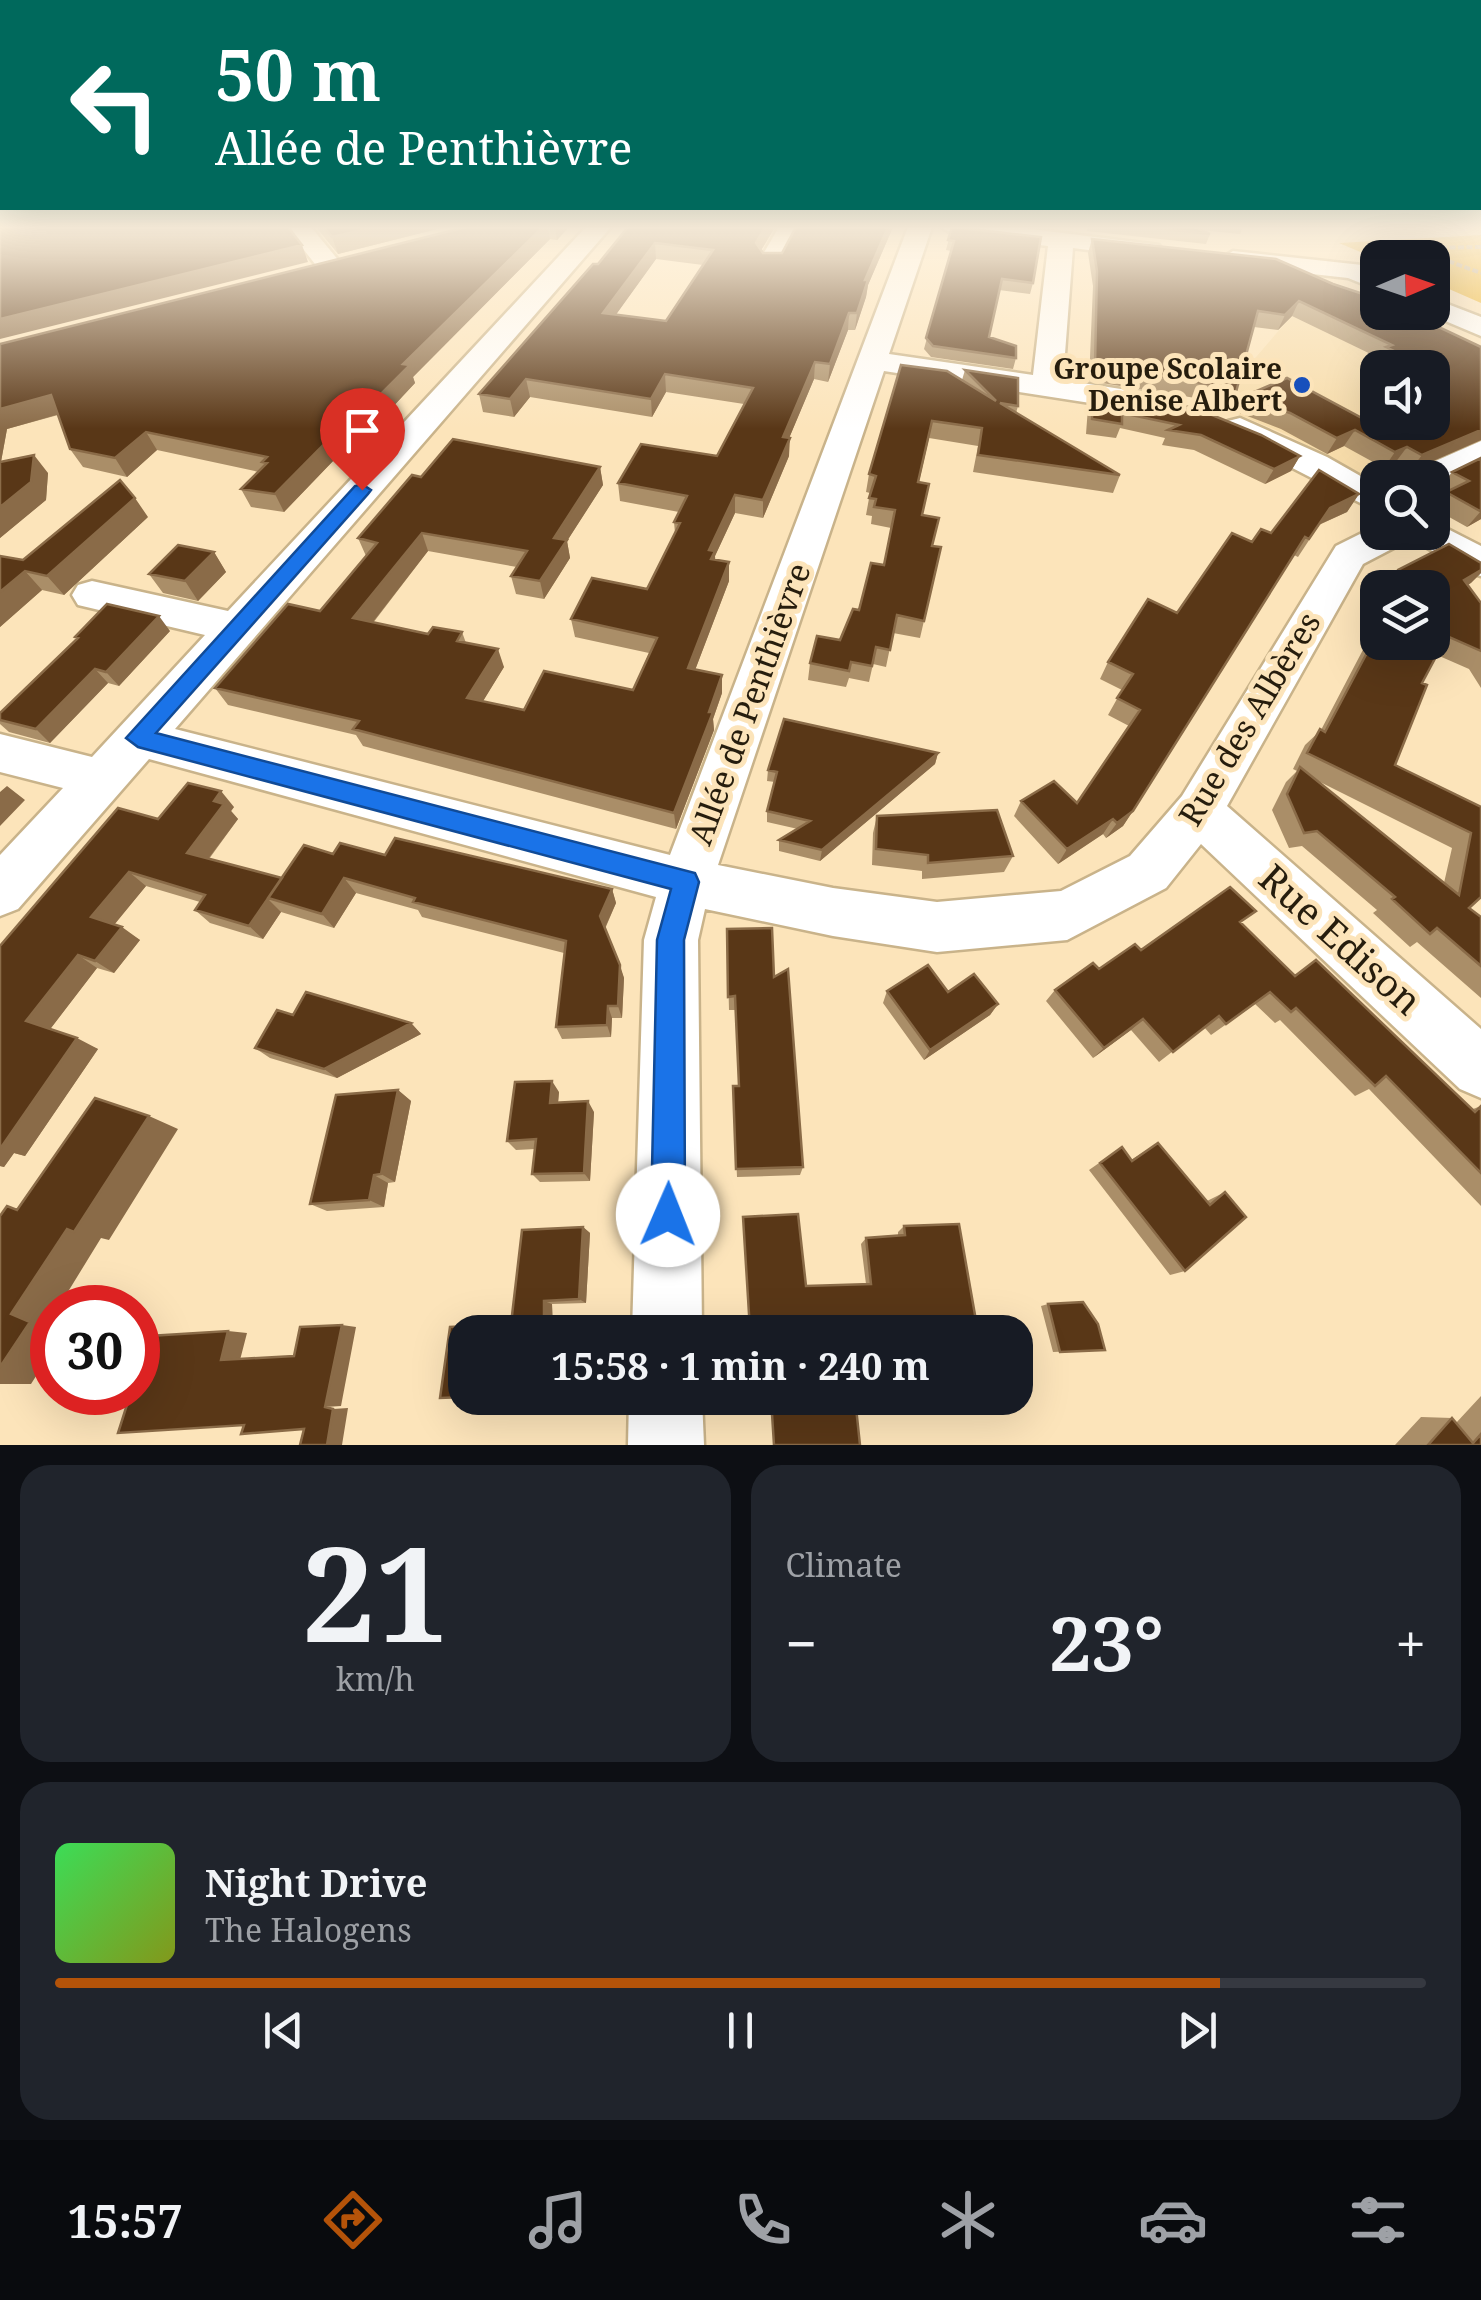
<!DOCTYPE html>
<html lang="en">
<head>
<meta charset="utf-8">
<style>
	body { margin:0; font-family:"Noto Serif",serif; background:#20242c; color:#f1f3f6; height:100vh; display:flex; flex-direction:column; font-size:38px; white-space:nowrap }
	* { box-sizing:border-box; margin:0 }
	p { font-size:32px; color:#9ea1a6 }
	.icon { flex:none; width:55px; height:55px; fill:none; stroke:currentColor; stroke-width:2; stroke-linecap:round; stroke-linejoin:round }
	.map { position:relative; height:1445px; overflow:hidden }
	.drawer { display:flex; flex-direction:column; gap:20px; padding:20px; background:#0d0f14; flex:1 }
	.drawer>* { flex:none }
	.hud { position:absolute; left:0px; top:0px; width:1482px; height:210px; box-shadow:0 10px 40px #0002; background:#00695c; color:#fff; overflow:hidden }
	.needle { width:65px; rotate:88deg }
	.fabs { position:absolute; left:1360px; top:240px; display:grid; gap:20px }
	.fabs a { display:grid; place-items:center; width:90px; height:90px; border-radius:20px; background:#171b24; box-shadow:0 10px 40px #0002; font-size:50px }
	.speed { position:absolute; left:30px; top:1285px; display:flex; gap:20px; font-size:50px; font-weight:700; text-align:center }
	.speed>* { display:grid; place-content:center; width:130px; height:130px; border-radius:50%; background:#171b24; box-shadow:0 10px 40px #0002; line-height:1 }
	.speed .limit { border:15px solid #d22; background:#fff; color:#111 }
	.pin { position:absolute; display:grid; place-items:center; width:85px; height:85px; color:#fff; margin:-102px -42px; border-radius:50% 50% 50% 0; rotate:-45deg; box-shadow:0 0 10px #0007 }
	.pin .icon { rotate:45deg }
	.me { position:absolute; width:110px; margin:-55px; rotate:1deg; stroke-linejoin:round; filter:drop-shadow(0 0 8px #0008) }
	.turn { display:flex; align-items:center; gap:35px; height:210px; padding:0 50px; font-size:45px }
	.turn .icon { width:130px; height:130px; stroke-width:2.5 }
	.turn b { display:block; font-size:70px; line-height:85px }
	.big { font-size:75px; font-weight:700; line-height:1.1 }
	.drawer .widget { flex:1; display:flex; flex-direction:column; justify-content:center; gap:15px; min-width:0; padding:0 35px; border-radius:30px; background:#20242c }
	.drawer .dial { align-items:center; gap:0 }
	.dial b { font-size:130px; line-height:1 }
	.song { display:flex; align-items:center; gap:30px }
	.cover { width:120px; height:120px; border-radius:15px; background:linear-gradient(135deg,hsl(130 70% 55%),hsl(70 70% 35%)) }
	.played { height:10px; border-radius:5px; background:linear-gradient(90deg,#b45309 85%,#363941 85%) }
	.keys { display:flex; justify-content:space-around; direction:ltr }
	.heat { display:flex; justify-content:space-between; align-items:center; font-size:55px; direction:ltr }
	.drawer .tiles { flex:1; display:grid; gap:20px; grid-template-columns:1fr 1fr }
	.widget:last-child { grid-column:span 2 }
	.trip { position:absolute; left:448px; top:1315px; width:585px; height:100px; border-radius:30px; background:#171b24; box-shadow:0 10px 40px #0002; font-weight:700; line-height:100px; text-align:center }
	.menu { display:flex; height:160px; justify-content:space-around; align-items:center; background:#090b0e; color:#9ea1a6 }
	.menu .icon { width:70px; height:70px }
	.menu .on { color:#b45309 }
	.menu b { font-size:45px; color:#f1f3f6 }
	.map>svg:first-child { display:block }
	.built { fill:#f7dcaa; fill-rule:evenodd }
	.green { fill:#ebad16 }
	.lines { fill:none; stroke-linecap:round; stroke-linejoin:round }
	.minor-casing { stroke:#c9b38a; stroke-width:5 }
	.path { stroke:#b4a180; stroke-width:4; stroke-dasharray:6 2.5; stroke-linecap:butt }
	.minor { fill:#fff; fill-rule:evenodd }
	.wall { fill:#aa8e68; fill-rule:evenodd }
	.shaded-wall { fill:#8a6b48 }
	.building { fill:#593717; stroke:#8a6b48; stroke-width:2.5; fill-rule:evenodd }
	.route { fill:#1a73e8; stroke:#114b97; stroke-width:2.5 }
	.poi-dot { fill:#1850bc; stroke:#fce4ba; stroke-width:4 }
	.labels { text-anchor:middle; stroke-width:10; stroke-linejoin:round; paint-order:stroke }
	.far-poi-label { font-size:28px; font-weight:bold; fill:#261d0d; stroke:#fce4ba; text-anchor:end }
	.street-label { font-size:32px; fill:#261d0d; stroke:#fce4ba }
	.near-street-label { font-size:38px; fill:#261d0d; stroke:#fce4ba }
</style>
</head>
<body>
<div class="map">
<svg width="1481" height="1445" viewBox="0 0 1481 1445">
	<rect width="100%" height="100%" fill="#fce4ba"/>
	<!-- built -->
	<path class="built" d="M1311,293L1481,362V468L1433,492L1432,478H1378L1377,486L1290,436L1209,402L1257,356ZM1378,368H1432V422H1378Z"/>
	<!-- green -->
	<path class="green" d="M1481,235V303L1433,282L1432,258L1377,259L1339,243Z"/>
	<g class="lines">
		<!-- minor casing -->
		<g class="minor-casing">
			<path id="minor" d="M286,227H311L344,267L340,273H322Z
				M586,227H611L175,729L670,855L908,227H932L889,354L1033,375L1048,246L953,234L941,227H1015L1159,245L1163,250L1159,255L1150,258L1073,248L1063,380L1166,396L1171,403L1166,410L1155,413L884,371L718,865L833,888L937,902L1061,891L1130,856L1182,796L1336,546L1378,525V532H1432V521L1481,546V576L1467,572L1416,541L1412,534L1407,541L1363,564L1227,806L1481,1029V1098L1460,1089L1201,844L1166,888L1067,940L937,952L833,936L705,909L698,940L702,1332H632L644,940L656,897L149,759L18,909L0,916V855L63,788L0,772V734L92,757L205,635L78,605L72,595L78,585L92,581L228,611Z
				M779,227H803L781,266H763L759,261Z
				M1233,251L1362,265L1378,272V290L1348,278L1224,264L1220,259Z
				M1432,298L1481,317V336L1424,312H1432Z
				M1240,418L1327,457L1378,486V512L1228,435L1224,428L1228,421Z
				M1481,441V464L1432,487V478H1410L1415,470Z
				M629,1398H702L704,1445H628Z"/>
		</g>
		<!-- path -->
		<path class="path" d="M1481,247L1424,248L1437,257L1481,273"/>
		<!-- minor -->
		<use href="#minor" class="minor"/>
	</g>
	<!-- wall -->
	<path class="wall" d="M316,227H445L338,254Z
		M466,227H569L557,240L550,239L413,377L415,383L387,413L358,435L284,512L251,507L241,489L259,472L157,450L127,477L83,467L70,449L58,415L7,429L1,462L48,473L46,500L0,538V344Z
		M628,227H775L761,250L763,253H782L796,227H893L868,285L866,297L855,330H848L828,382L814,379L789,438V456L763,518L735,513L715,556V560L729,581L695,670L722,675V693L713,719L714,730L676,829L363,746L356,735L228,705L215,688L320,611L366,556L358,538L421,477L600,467L603,485L567,541L570,558L544,599L516,594L511,576L517,567L428,551L373,623L428,634L462,632L466,643L504,667L482,702L524,710L633,690L649,653L575,637L571,619L647,589L675,533L674,522L679,512L620,501L618,483L717,456L744,404L666,392L652,417L530,397L514,417L483,412L479,394L598,264ZM656,259L703,265L666,321L616,314Z
		M952,227L1033,283L1030,294L999,290L989,337L1016,358L1013,369L931,357L924,349L951,251L946,250Z
		M1087,227H1243L1240,234L1201,230L1210,234L1206,244L1087,231Z
		M1092,239L1333,284L1407,312L1481,440L1410,471L1395,463L1384,468L1344,446L1327,454L1281,429L1237,412L1245,396L1362,418L1432,422V368H1387L1377,362L1379,358L1292,316L1278,330L1254,327L1236,392L1228,408L1208,400L1089,381L1093,286L1088,253Z
		M965,370L1018,406L1016,413L1120,475L1113,493L973,472L978,446L929,438L919,482L922,515L932,546L941,547L920,638L893,633L886,667L873,664L869,682L849,678L846,687L808,680L810,663L840,640L884,565L891,528L871,524L872,516L866,515L870,493L866,492L869,474L962,380Z
		M1093,392L1300,456L1291,471L1265,484L1194,450L1162,445L1165,438L1120,428L1116,438L1086,434L1088,407Z
		M1481,458V519L1467,527L1433,508L1446,491L1440,488L1452,472Z
		M1359,494L1347,512L1319,525L1298,557L1294,555L1123,826L1106,838L1103,834L1058,864L1014,816L1021,801L1077,803L1129,726L1108,715L1122,690L1100,679L1108,662L1177,613L1252,542Z
		M148,517L64,595L42,590L0,627V556L23,560Z
		M214,552L226,572L198,601L163,593L149,574Z
		M1481,563V573L1468,585L1481,603V688L1469,669L1437,655L1422,683L1395,765L1481,807L1469,908L1481,917V998L1417,942L1410,947L1373,913L1377,910L1302,846L1289,848L1272,810L1286,782L1297,771L1293,769L1305,745L1321,730L1378,621V642L1432,588H1384L1398,570ZM1318,781L1452,848L1444,883Z
		M170,631L119,686L108,683L50,743L9,732L0,724V713L77,639L75,637Z
		M938,753L935,764L820,861L779,851V840L798,829L767,822V811L775,782L767,781L768,770Z
		M234,807L231,811L238,819L209,859L282,878L333,854L385,855L612,889L616,903L605,929L624,978L622,1018H612L611,1037L562,1039L556,1027L564,953L422,917L418,910L356,893L334,928L281,912L263,939L210,923L195,910L200,902L146,886L114,924L140,940L114,973L97,968L50,1029L98,1049L25,1156L14,1153L4,1167L0,1166V946L158,819Z
		M877,816L1013,856L1004,872L922,879V871L872,865L873,833Z
		M1242,924L1294,976L1473,1109L1481,1106V1206L1369,1089L1355,1096L1280,1020L1275,1023L1255,1004L1211,1035L1204,1027L1159,1062L1131,1030L1093,1058L1046,1001L1055,990L1141,950Z
		M727,929L774,977L803,1167L800,1175L737,1177L733,1086H739L735,1010H729Z
		M887,991L948,992L998,1004L990,1015L924,1060L883,1003Z
		M411,1023L421,1034L337,1078L270,1058L255,1048Z
		M398,1090L411,1101L395,1182L388,1183L384,1207L327,1211L310,1204Z
		M559,1092L558,1103L594,1112L590,1181L540,1182L532,1174L535,1149L516,1150L507,1141Z
		M1158,1143L1207,1201L1225,1192L1185,1271L1170,1275L1089,1170L1122,1147L1131,1160Z
		M743,1217L806,1286L866,1284L861,1244L866,1238L898,1236V1232L904,1226L978,1332H750Z
		M583,1227L590,1233L586,1303L552,1304L553,1332H465L511,1324Z
		M1048,1304L1105,1350L1053,1352L1041,1306Z
		M1481,1396V1445H1395L1421,1417L1452,1418L1456,1423Z"/>
	<!-- shaded-wall -->
	<path class="shaded-wall" d="M375,227H445L338,254L332,237Z
		M543,227H548L550,239L413,377L415,383L387,413L358,435L284,512L275,494L403,364Z
		M555,227H569L557,240Z
		M765,227H775L756,259V243Z
		M888,227H893L868,285L866,297L855,330L857,313L865,280Z
		M655,243L656,259L605,330L603,313Z
		M302,245L308,262L0,339V319Z
		M1299,301L1292,316L1278,330L1285,315Z
		M849,313L848,330L828,382L830,364Z
		M815,362L814,379L782,455L783,437Z
		M665,374L666,392L652,417L651,399Z
		M526,379L530,397L514,417L510,399Z
		M51,395L63,413L7,429L0,467V409Z
		M1355,430L1344,446L1327,454L1337,438Z
		M1481,430V440L1410,471L1422,455Z
		M146,432L157,450L127,477L115,458Z
		M790,438L789,456L763,518V500Z
		M1407,447L1395,463L1384,468L1395,452Z
		M34,455L48,473L46,500L0,538V507Z
		M1300,456L1291,471L1265,484L1274,469Z
		M600,467L603,485L567,541L570,558L544,599L540,581L554,538Z
		M1359,494L1347,512L1318,525L1330,508Z
		M735,495V513L715,556L716,569L709,550Z
		M135,498L148,517L64,595L47,576Z
		M1481,511V519L1467,527Z
		M422,533L428,551L362,636L353,618Z
		M214,552L226,572L198,601L185,581Z
		M729,562V581L689,686L688,668Z
		M1481,570V573L1471,583L1449,597L1464,580Z
		M25,571L42,590L0,627V592Z
		M159,616L170,631L119,686L106,672Z
		M498,649L504,667L474,716L467,698Z
		M95,669L108,683L50,743L36,729Z
		M722,675V693L713,719L714,730L676,829L674,813Z
		M938,753L935,764L820,861L822,850Z
		M7,786L25,800L0,826V792Z
		M221,791L234,807L231,811L238,819L202,867L187,853L214,801Z
		M1133,811L1123,826L1106,838L1117,823Z
		M1113,819L1103,834L1058,864L1067,849Z
		M129,872L146,886L110,930L91,917Z
		M344,878L356,893L334,928L322,914Z
		M612,889L616,903L604,930L600,916Z
		M268,899L281,912L263,939L249,926Z
		M122,927L140,940L114,973L95,961Z
		M78,955L97,968L48,1032L26,1021Z
		M620,965L624,978L622,1018L618,1006Z
		M998,1004L990,1015L924,1060L930,1050Z
		M608,1006L612,1018L611,1037L607,1025Z
		M1143,1019L1131,1030L1093,1058L1104,1048Z
		M411,1023L421,1034L337,1078L324,1069Z
		M77,1038L98,1049L25,1156L14,1153L4,1167L0,1166V1148Z
		M552,1081L559,1092L557,1114L550,1103Z
		M398,1090L411,1101L395,1182L381,1174Z
		M588,1101L594,1112L590,1181L584,1173Z
		M149,1116L178,1129L109,1240L101,1238L58,1308H52L51,1318L52,1319V1351L31,1384H0V1367L11,1314L67,1229Z
		M374,1175L388,1183L384,1207L369,1200Z
		M583,1227L590,1233L586,1303L579,1299Z
		M544,1301L552,1304L553,1332H544Z
		M342,1325L356,1327L341,1406L325,1407Z
		M228,1331L247,1333L240,1360H221Z
		M348,1408L342,1445H327L333,1409Z"/>
	<!-- building -->
	<path class="building" d="M0,227H288L302,245L0,319Z
		M324,227H375L332,237Z
		M466,227H543L403,364L410,365L380,395L351,417L275,494L241,489L267,463L262,462L267,457L146,432L115,458L70,449L51,395L0,409V344Z
		M628,227H765L756,243L763,253H782L796,227H888L865,280H868L857,313H849L830,364L815,362L783,437L790,438L763,500L735,495L709,550L715,551L711,559L729,562L688,668L722,675L709,712H713L674,813L353,729L359,721L215,688L288,604L320,611L377,543L358,538L412,475L421,477L453,439L600,467L554,538L567,540L540,581L511,576L527,551L422,533L353,618L428,634L433,627L462,632L457,641L498,649L467,698L524,710L544,671L633,690L657,638L571,619L592,578L647,589L680,523L674,522L687,496L618,483L641,444L717,456L753,388L665,374L651,399L526,379L510,399L479,394L593,264H598ZM655,243L713,250L666,321L603,313Z
		M952,227L1041,237L1033,283L1002,279L989,337L1016,346V358L933,346L926,338L954,241L948,240Z
		M1145,227H1195L1210,234Z
		M1092,239L1276,259L1333,284L1378,299V312H1407L1481,347V430L1422,455L1407,447L1395,452L1355,430L1337,438L1290,413L1245,396L1287,378L1362,418L1378,411V422H1432V379L1442,374L1432,369V368H1429L1386,347L1392,345L1299,301L1285,315L1258,311L1236,392L1215,385L1095,366L1097,271Z
		M901,365L947,371L996,401L965,370L1018,378V406L1000,403L1120,475L978,455L982,428L932,421L918,482L929,484L922,515L939,518L932,546L941,547L924,621L897,615L890,650L876,647L872,666L851,662L849,671L810,663L817,636L840,640L853,609L859,610L871,563L884,565L895,510L874,507L876,499L869,498L876,476L869,474Z
		M1093,392L1195,408L1261,435L1300,456L1274,469L1201,435L1168,430L1179,425L1122,413V424L1092,419Z
		M34,455L31,482L0,507V462Z
		M1481,458V511H1480L1446,492L1469,481L1452,472Z
		M1319,470L1359,494L1330,508L1309,539L1305,537L1133,811L1117,823L1113,819L1067,849L1021,801L1054,781L1077,803L1140,710L1117,698L1133,674L1108,662L1148,599L1177,613L1232,533L1252,542L1261,529L1271,533Z
		M120,480L135,498L47,576L25,571L0,592V556L23,560Z
		M1449,544L1481,563V570L1464,580L1481,603V651L1447,636L1422,683L1427,685L1395,765L1481,807V897L1469,908L1481,917V966L1437,928L1430,934L1392,899L1395,897L1317,831L1304,833L1287,794L1300,767L1459,895L1471,833L1307,753L1320,729L1325,732L1378,632V642H1432V588H1389L1398,570Z
		M178,545L214,552L185,581L149,574Z
		M107,604L159,616L106,672L95,669L36,729L0,720V713L78,638L75,637Z
		M784,719L938,753L822,850L779,840L810,821L767,811L777,772L768,770Z
		M188,783L221,791L214,801L224,804L187,853L282,878L249,926L195,910L205,895L129,872L91,917L122,927L95,961L78,955L26,1021L77,1038L0,1149V946L118,808L158,819Z
		M997,810L1013,856L928,863V855L876,849L877,816Z
		M395,838L612,889L600,916L620,965L618,1006H608L607,1025L556,1027L566,941L413,902L415,898L344,878L322,914L268,898L304,845L333,854L340,843L385,855Z
		M1230,887L1256,911L1240,922L1295,976L1316,960L1475,1112L1481,1106V1173L1386,1076L1375,1086L1296,1008L1291,1012L1270,992L1226,1024L1219,1016L1173,1052L1143,1019L1104,1048L1055,990L1093,963L1099,969L1135,944L1141,950Z
		M772,928L774,977L788,969L803,1167L736,1169L733,1086H739L735,996L728,997L727,929Z
		M928,965L948,992L974,974L998,1004L930,1050L887,991Z
		M306,992L411,1023L324,1069L255,1048L277,1010L293,1015Z
		M552,1081L550,1103L588,1101L584,1173L532,1174L536,1139L507,1141L515,1082Z
		M398,1090L381,1174L374,1175L369,1200L310,1204L336,1095Z
		M95,1098L149,1116L74,1232L67,1229L11,1314L30,1322L0,1367V1216L7,1206L17,1210Z
		M1158,1143L1210,1205L1225,1192L1246,1217L1185,1271L1100,1163L1122,1147L1132,1161Z
		M798,1214L806,1286L871,1284L866,1238L905,1235L904,1226L959,1224L978,1332H767V1329L750,1330L743,1217Z
		M583,1227L579,1299L544,1301V1332H465V1397L440,1398L450,1327L511,1324L522,1230Z
		M1083,1302L1098,1324L1105,1350L1060,1352L1048,1304Z
		M342,1325L325,1407L333,1409L327,1445H300L304,1429L241,1434L244,1425L118,1433L131,1392H138V1371L149,1336L228,1331L221,1360L294,1356L300,1327Z
		M771,1398H855L860,1445H774Z
		M1452,1418L1473,1443L1481,1434V1445H1428Z"/>
	<!-- sky -->
	<linearGradient id="sky" x2="0" y2="1"><stop stop-color="#75bbb1"/><stop offset="0.53" stop-color="#fef3e0"/><stop offset="1" stop-color="#fef3e0" stop-opacity="0"/></linearGradient>
	<rect width="1481" height="429" fill="url(#sky)"/>
	<!-- route -->
	<path class="route" d="M362,484L371,490L368,494L156,733L695,873L699,882L684,940L685,1215L680,1226L668,1231L656,1226L651,1215L657,940L671,889L138,747L126,738L355,486Z"/>
	<!-- markers -->
	<circle class="poi-dot" cx="1302" cy="385" r="10"/>
	<g class="labels">
		<!-- far-poi labels -->
		<g class="far-poi-label">
			<text x="1282" y="379">Groupe Scolaire<tspan x="1282" dy="32">Denise Albert</tspan></text>
		</g>
		<!-- street labels -->
		<g class="street-label">
			<text transform="translate(750 704) rotate(-70)" y="11">Allée de Penthièvre</text>
			<text transform="translate(1250 719) rotate(-59)" y="11">Rue des Albères</text>
		</g>
		<!-- near-street labels -->
		<g class="near-street-label">
			<text transform="translate(1340 940) rotate(42)" y="13">Rue Edison</text>
		</g>
	</g>
</svg>
<div class="fabs">
<a><svg class="needle" viewBox="-14 -14 28 28"><path d="M0-13l5 13h-10z" fill="#e53935"/><path d="M0 13l5-13h-10z" fill="#9ea1a6"/></svg></a>
<a><svg class="icon" aria-label="sound" viewBox="0 0 24 24"><path d="M4 9h4l5-4v14l-5-4H4zM17 9q2 3 0 6"/></svg></a>
<a><svg class="icon" aria-label="search" viewBox="0 0 24 24"><circle cx="10" cy="10" r="6"/><path d="M15 15l6 6"/></svg></a>
<a><svg class="icon" aria-label="layers" viewBox="0 0 24 24"><path d="M12 4l9 5-9 5-9-5zM3 14l9 5 9-5"/></svg></a>
</div>
<div class="speed"><div class="limit">30</div></div>
<div class="pin" style="left:362px;top:490px;background:#d93025"><svg class="icon" aria-label="arrive" viewBox="0 0 24 24"><path d="M6 21V4h12l-3 4 3 4H6"/></svg></div>
<svg class="me" style="left:668px;top:1215px" viewBox="-20 -20 40 40"><circle r="19" fill="#fff"/><path d="M0-13L10 11 0 6-10 11z" fill="#1a73e8"/></svg>
<div class="trip">15:58 · 1 min · 240 m</div>
<div class="hud">
<div class="turn"><svg class="icon" aria-label="left" viewBox="0 0 24 24"><path d="M17 20v-9H6M10 6l-5 5 5 5"/></svg><div><b>50 m</b>Allée de Penthièvre</div></div>
</div>
</div>
<section class="drawer">
<div class="tiles">
<div class="widget dial"><b>21</b><p>km/h</p></div>
<div class="widget"><p>Climate</p>
<div class="heat"><a>−</a><b class="big">23°</b><a>+</a></div>
</div>
<div class="widget">
<div class="song"><i class="cover"></i><div><b>Night Drive</b><p>The Halogens</p></div></div>
<div class="played"></div>
<div class="keys"><svg class="icon" aria-label="previous" viewBox="0 0 24 24"><path d="M18 5L8 12l10 7zM5 5v14"/></svg><svg class="icon" aria-label="pause" viewBox="0 0 24 24"><path d="M8 5v14M16 5v14"/></svg><svg class="icon" aria-label="next" viewBox="0 0 24 24"><path d="M6 5l10 7-10 7zM19 5v14"/></svg></div>
</div>
</div>
</section>
<nav class="menu">
<b>15:57</b>
<svg class="icon on" aria-label="directions" viewBox="0 0 24 24"><path d="M12 3l9 9-9 9-9-9zM9 14v-3h6M13 9l2 2-2 2"/></svg>
<svg class="icon" aria-label="music" viewBox="0 0 24 24"><path d="M9 18V5l10-2v13"/><circle cx="6" cy="18" r="3"/><circle cx="16" cy="16" r="3"/></svg>
<svg class="icon" aria-label="phone" viewBox="0 0 24 24"><path d="M5 4h4l2 5-3 2q2 4 5 5l2-3 5 2v4C11 20 4 13 5 4z"/></svg>
<svg class="icon" aria-label="climate" viewBox="0 0 24 24"><path d="M12 3v18M4 7l16 10M4 17L20 7"/></svg>
<svg class="icon" aria-label="car" viewBox="0 0 24 24"><path d="M5 17H2v-5l4-1 3-4h7l3 4 3 1v5h-3M9 17h6M6 11h13"/><circle cx="7" cy="17" r="2"/><circle cx="17" cy="17" r="2"/></svg>
<svg class="icon" aria-label="filters" viewBox="0 0 24 24"><path d="M4 7h16M4 17h16"/><circle cx="9" cy="7" r="2"/><circle cx="15" cy="17" r="2"/></svg>
</nav>
</body>
</html>
